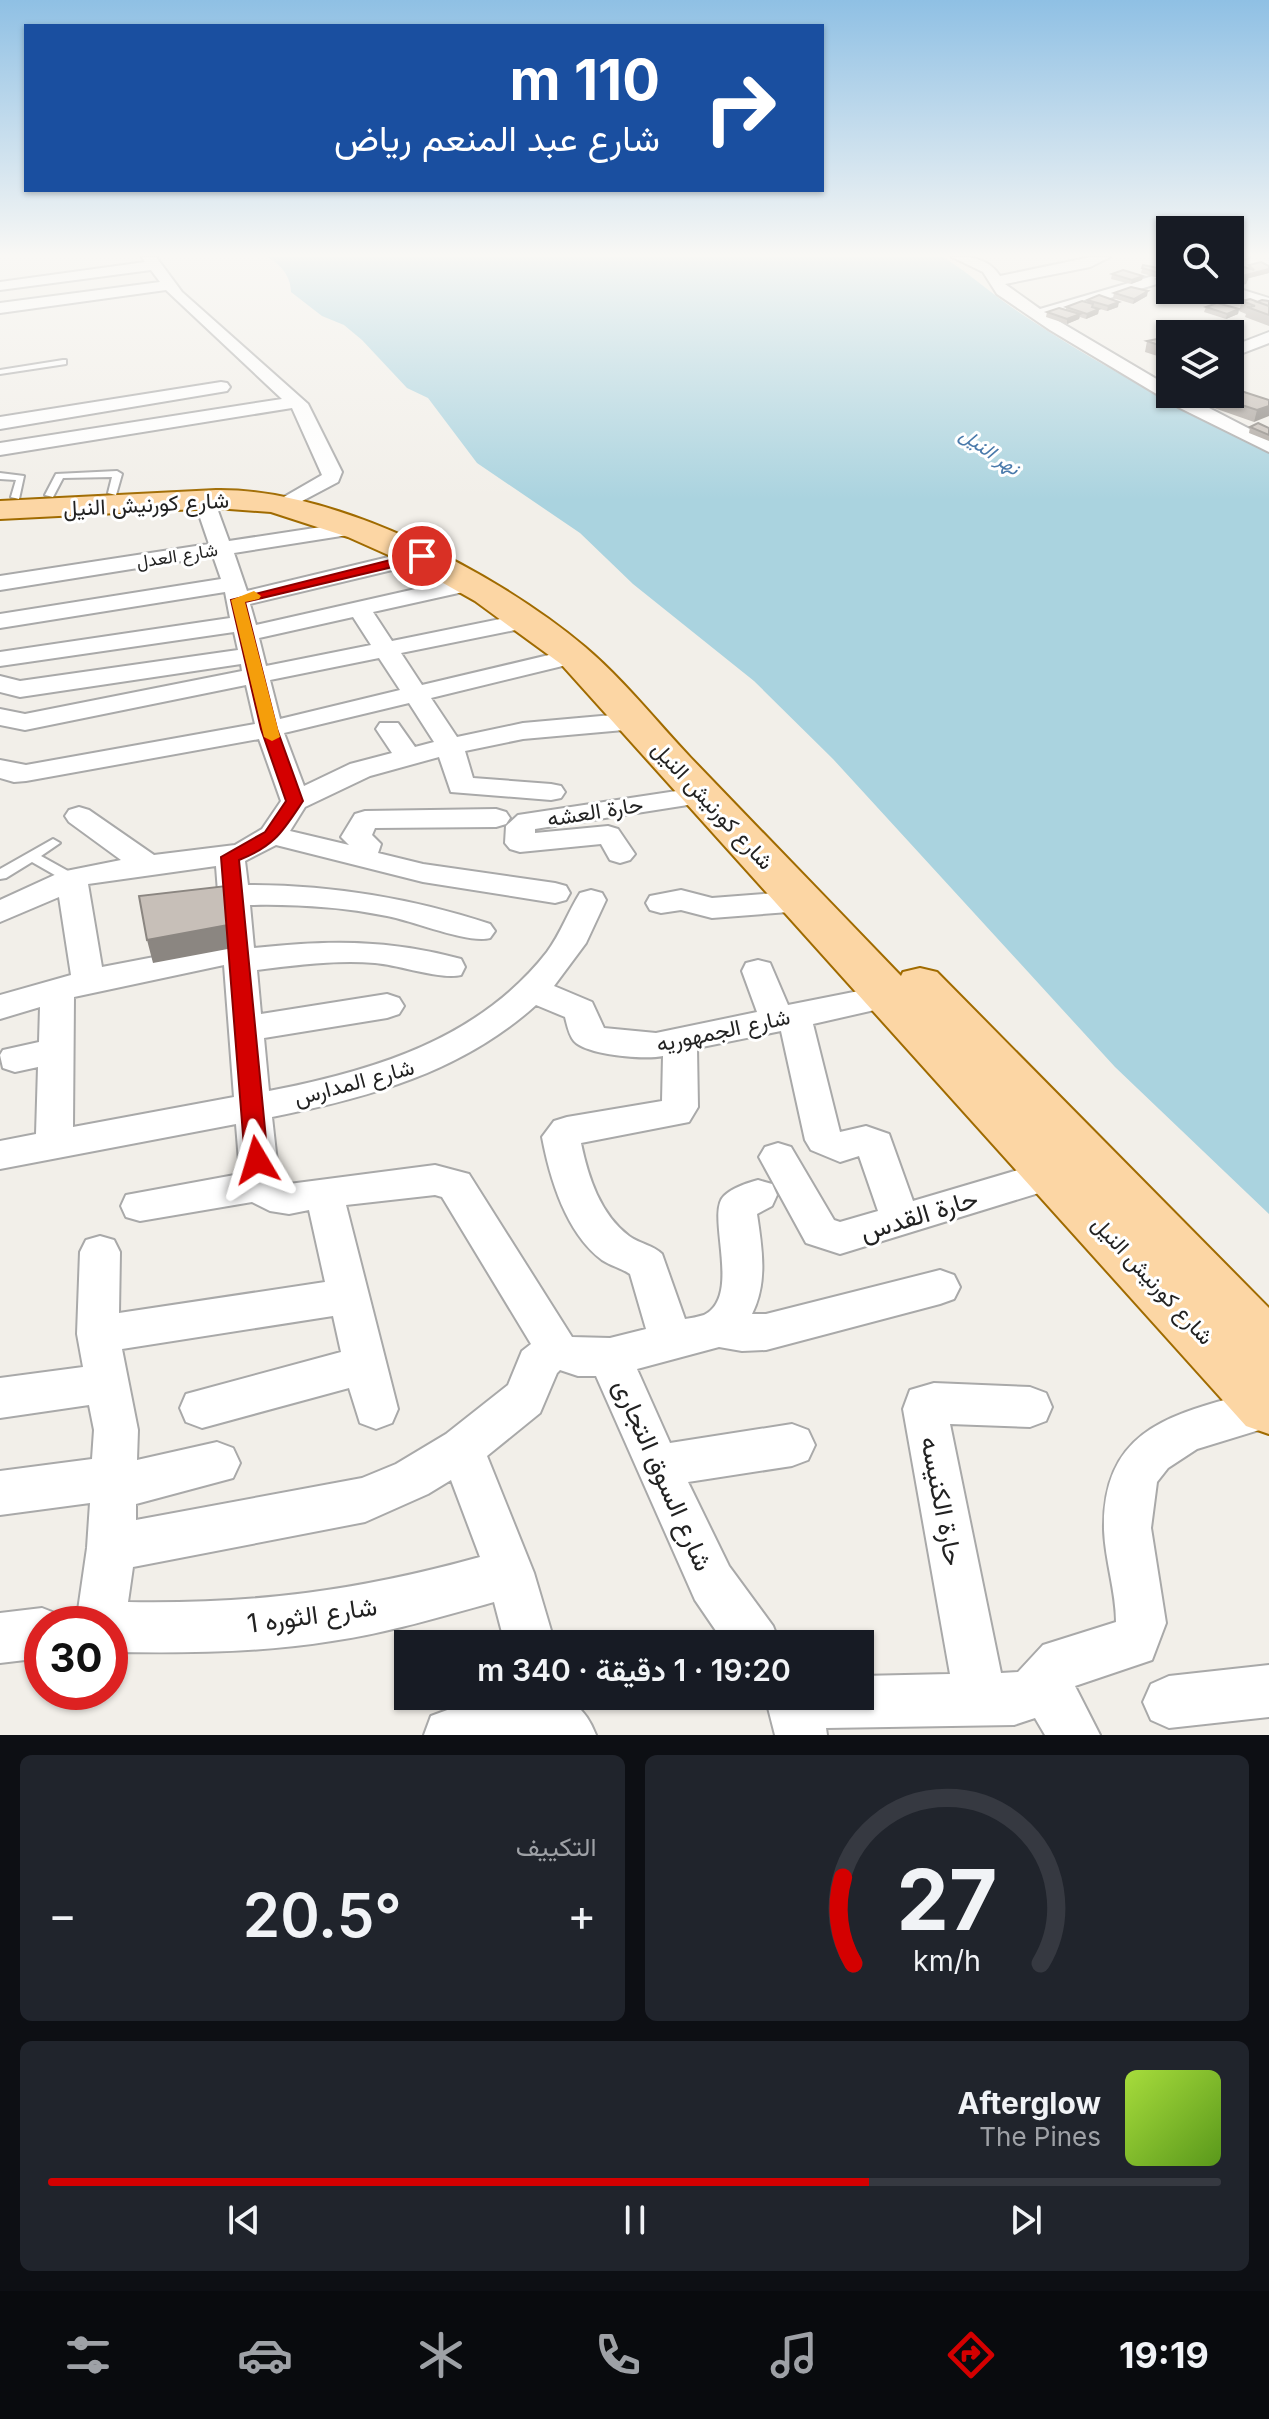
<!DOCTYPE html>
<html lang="ar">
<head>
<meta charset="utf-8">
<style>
	body { margin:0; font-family:Inter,Vazirmatn,sans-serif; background:#20242c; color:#f1f3f6; direction:rtl; height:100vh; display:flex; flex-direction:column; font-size:30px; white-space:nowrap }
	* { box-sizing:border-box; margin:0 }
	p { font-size:26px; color:#9ea1a6 }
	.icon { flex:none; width:44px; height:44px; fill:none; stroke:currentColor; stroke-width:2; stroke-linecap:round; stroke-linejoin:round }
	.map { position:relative; height:1735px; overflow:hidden; direction:ltr }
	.drawer { display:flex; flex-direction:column; gap:20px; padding:20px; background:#0d0f14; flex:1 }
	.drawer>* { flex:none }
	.top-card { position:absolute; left:24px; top:24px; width:800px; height:168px; border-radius:0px; box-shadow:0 2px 6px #0004; direction:rtl; background:#1a4fa0; color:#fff; overflow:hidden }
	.buttons { position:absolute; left:1156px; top:216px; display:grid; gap:16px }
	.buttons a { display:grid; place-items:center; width:88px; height:88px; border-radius:0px; background:#171b24; box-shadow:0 2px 6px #0004; font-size:40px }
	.speed { position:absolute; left:24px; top:1606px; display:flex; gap:16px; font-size:40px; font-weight:700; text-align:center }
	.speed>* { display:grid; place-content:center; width:104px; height:104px; border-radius:50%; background:#171b24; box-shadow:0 2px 6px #0004; line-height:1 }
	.speed .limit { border:12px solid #d22; background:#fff; color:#111 }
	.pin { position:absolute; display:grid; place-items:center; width:68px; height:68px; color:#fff; margin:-34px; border:4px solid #fff; border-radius:50%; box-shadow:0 2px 8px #0007 }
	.me { position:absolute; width:88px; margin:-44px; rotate:353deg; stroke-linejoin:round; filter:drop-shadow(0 0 6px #0008) }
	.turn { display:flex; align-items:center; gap:28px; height:168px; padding:0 32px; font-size:36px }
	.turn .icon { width:104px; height:104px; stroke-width:2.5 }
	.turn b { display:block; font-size:56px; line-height:68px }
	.big { font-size:60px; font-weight:600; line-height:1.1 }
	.drawer .widget { flex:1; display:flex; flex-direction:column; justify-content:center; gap:12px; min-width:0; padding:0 28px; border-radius:12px; background:#20242c }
	.drawer .dial { align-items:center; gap:0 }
	.dial svg { height:208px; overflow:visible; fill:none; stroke:#363941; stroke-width:7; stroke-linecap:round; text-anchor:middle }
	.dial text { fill:#f1f3f6; stroke:none }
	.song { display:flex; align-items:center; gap:24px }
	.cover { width:96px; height:96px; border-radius:12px; background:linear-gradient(135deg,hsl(80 70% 55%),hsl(90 70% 35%)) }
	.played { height:8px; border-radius:4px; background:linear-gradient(90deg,#d40000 70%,#363941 70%) }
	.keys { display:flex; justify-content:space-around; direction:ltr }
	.heat { display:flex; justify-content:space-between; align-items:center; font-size:44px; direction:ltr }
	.drawer .tiles { flex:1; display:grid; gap:20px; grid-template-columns:1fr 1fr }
	.widget:last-child { grid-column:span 2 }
	.trip { position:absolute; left:394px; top:1630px; width:480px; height:80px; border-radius:0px; background:#171b24; box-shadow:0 2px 6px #0004; font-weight:600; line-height:80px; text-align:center; direction:rtl }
	.dock { display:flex; height:128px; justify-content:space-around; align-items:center; background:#090b0e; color:#9ea1a6 }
	.dock .icon { width:56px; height:56px }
	.dock .on { color:#d40000 }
	.dock b { font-size:36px; color:#f1f3f6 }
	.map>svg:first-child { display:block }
	.water { fill:#aad3df }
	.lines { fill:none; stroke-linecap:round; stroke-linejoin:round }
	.service-casing { stroke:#a9a9a9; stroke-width:4 }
	.minor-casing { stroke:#a9a9a9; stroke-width:4 }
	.primary-casing { stroke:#a06b00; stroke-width:4 }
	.service { fill:#fff; fill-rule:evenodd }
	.minor { fill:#fff; fill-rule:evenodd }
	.primary { fill:#fcd6a4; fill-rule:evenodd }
	.wall { fill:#aba49e }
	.shaded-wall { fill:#8b8681 }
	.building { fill:#c7bfb8; stroke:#8b8681; stroke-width:2 }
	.route { fill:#d40000; stroke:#8a0000; stroke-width:2 }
	.slow { fill:#f59e0b }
	.labels { text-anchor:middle; stroke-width:6; stroke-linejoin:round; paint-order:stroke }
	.far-street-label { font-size:18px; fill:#222; stroke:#fff }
	.far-water-label { font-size:20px; font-style:italic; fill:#4a7aab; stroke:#fff }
	.street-label { font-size:22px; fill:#222; stroke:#fff }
	.near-street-label { font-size:26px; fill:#222; stroke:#fff }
</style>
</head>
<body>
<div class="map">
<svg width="1269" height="1735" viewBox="0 0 1269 1735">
	<rect width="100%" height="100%" fill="#f2efe9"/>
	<!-- water -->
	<path class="water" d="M267,257H943C966,271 986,289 1007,304C1089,361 1181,407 1269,452V1214L1115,1067L833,759L754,681L633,584L580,533L477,463L428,398L407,388L362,340L344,325L322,316L291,292C291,277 281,264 267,257Z"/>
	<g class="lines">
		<!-- service casing -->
		<g class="service-casing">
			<path id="service" d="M63,360H66V364L0,374V370Z
				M117,471L122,474L116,495L108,493L112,477L63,478L53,497L45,495L56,474Z
				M0,473L24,476L19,499L11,497L16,480L0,479Z
				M53,839L60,843L41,856L77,876L79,879L77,882H67L32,862L6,878L0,879V869Z"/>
		</g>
		<!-- minor casing -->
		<g class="minor-casing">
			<path id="minor" d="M142,257H156L182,292L308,404L342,472L338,482L287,509L280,511L270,505L322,475L292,408L0,455V443L282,399L166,290L0,313V303L160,282L151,270L0,290V282L145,262Z
				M952,257C971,256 989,259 1000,276L1091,257H1110L1090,267L1005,284L1040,309L1170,271V280L1050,316L1170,387V394H1182L1269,439V452L1180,408L1050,330L997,294L983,272Z
				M1230,257H1249L1230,264Z
				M1230,286L1269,298V308L1220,290H1230Z
				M1269,332V343L1230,358V347Z
				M221,382L227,383L230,387L227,391L0,429V417Z
				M204,494L214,500L229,541L354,522L365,528L354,534L234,553L247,591L422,549L433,556L430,561L250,604L256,625L473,576L481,578L484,583L481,588L373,612L392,641L530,613L538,615L542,620L538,625L530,627L401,653L422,685L574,649L583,651L586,656L583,661L431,698L457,737L523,723L635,713L644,715L648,721L644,727L635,729L523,739L465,751L473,778L551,784L561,786L565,792L561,798L551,800L451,792L439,757L370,776L305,807L290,831L349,845L341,837L355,814L365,811L496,809L506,812L510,818L506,824L496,827L375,828L372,835L381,844L378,853L423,864L555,883L566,886L570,893L566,900L555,903L423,882L276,845L245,861L248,885C331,885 411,898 490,924L495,931L490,938C468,944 414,921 387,916C342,907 296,904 250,905L254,948C328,940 388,939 461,959L465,967L461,975C441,980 399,965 375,963C336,960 296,965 257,970L261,1014L387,994L399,998L404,1006L399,1014L387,1018L264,1038L269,1091C374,1071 479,1039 547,952C561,933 568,912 580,893L591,890L602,893L606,900L586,943L554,986L592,1002L604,1028L656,1033L757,1012L742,971L746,963L758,960L770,963L788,1005L889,985L901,988L906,996L901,1004L813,1024L840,1132L866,1126L889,1134L913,1201L1055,1159L1068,1164L1074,1174L1068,1184L840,1254L806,1243L759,1157L765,1147L778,1143L791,1147L834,1220L840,1222L878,1211L859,1156L840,1162L811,1150L805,1140L781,1031L697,1048L698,1107L689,1122L581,1143C588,1177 600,1214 629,1236C640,1244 653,1245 662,1254L685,1319C691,1318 698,1317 704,1315C743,1296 705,1214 724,1196C732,1188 747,1183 758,1180L772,1184L777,1195L772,1206L757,1214C762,1248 768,1282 752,1314H766L940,1270L954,1275L960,1287L954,1299L940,1304L766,1350L742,1351L719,1347L637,1369L670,1443L792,1424L808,1430L815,1445L808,1460L792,1466L688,1482L729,1566L773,1626L780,1644H725L695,1600L596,1376H578L560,1370L557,1373L540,1413L487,1456L534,1573L555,1644H505L494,1602C440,1617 387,1633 332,1641C258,1653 184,1653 110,1652V1624H76L87,1548L90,1503L0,1515V1471L92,1459L94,1430L89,1405L0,1418V1378L83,1367L77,1334L80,1252L86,1240L100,1236L114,1240L120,1252L119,1313L325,1282L309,1210L289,1214L270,1211L252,1202L140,1221L126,1217L121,1206L126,1195L240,1174L236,1124L0,1169V1141L36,1134L38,1067L15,1072L3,1068L0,1055L3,1050L39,1042L40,1007L0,1019V995L71,975L59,897L0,922V900L61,872L121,860L69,822L65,816L69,810L79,807L89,810L154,855L235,845L262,829L281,801L259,739L26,781L14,782L0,778V760L26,765L255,724L246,685L25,730L0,725V709L25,714L242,671L241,664L20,697L0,692V676L20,681L238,650L234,632L0,666V652L230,618L225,592L0,628V614L221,579L213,556L0,590V576L209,544L194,500ZM353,617L371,645L266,666L259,638ZM379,658L400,690L280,719L270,680ZM409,703L434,742L415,747L398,723H380L376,729L392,753L350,764L304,786L284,733ZM216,866L222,944L102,967L88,884ZM224,965L234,1097L73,1127L74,997ZM536,1005L565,1017C567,1025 569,1035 574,1041C586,1055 645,1060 663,1056L662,1101L567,1117L554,1121L542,1137C550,1179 566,1233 602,1260C611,1266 621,1268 630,1274L646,1329L610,1338L572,1337L469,1174L435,1165L289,1184L279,1180L272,1117C368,1098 462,1072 536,1005ZM435,1195L442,1197L531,1344L522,1351L508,1385L446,1434L396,1464L362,1478L136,1520V1504L233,1478L240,1463L233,1448L217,1442L137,1460L138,1430L122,1349L333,1316L341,1352L186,1394L180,1408L186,1422L202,1428L349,1388L360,1423L376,1429L392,1423L398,1409L346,1205ZM451,1480L480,1557C357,1591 256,1604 128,1602L133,1567L365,1522L428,1494Z
				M703,787L713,789L717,795L713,801L535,829V833L608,826L618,829L635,854L630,860L620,863L610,860L601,844L520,852L510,849L505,843L506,826L518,815Z
				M681,890L712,898L802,891L813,894L817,901L813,908L802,911L712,918L681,910L661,913L650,910L646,903L650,896Z
				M934,1383L1030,1387L1046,1393L1052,1407L1046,1421L1030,1427L950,1424L1001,1673L1018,1672L1043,1645L1116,1622C1116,1591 1105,1561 1104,1530C1102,1419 1186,1413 1269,1387V1427L1197,1449L1168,1468L1157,1482L1151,1528L1166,1623L1152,1660L1075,1686L1100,1735H1045L1035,1718L1014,1725L826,1728L827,1735H775L765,1696H860V1676L950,1674L903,1409L910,1390Z
				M42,1608L60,1615L63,1624H42V1658L0,1663V1613Z
				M1269,1665V1717L1169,1728L1151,1720L1143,1702L1151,1684L1169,1676Z
				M539,1696C570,1696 585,1707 596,1735H424L431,1716L450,1709Z"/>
		</g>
		<!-- primary casing -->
		<g class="primary-casing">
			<path id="primary" d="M216,490C334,488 496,572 585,647C623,679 656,721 690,757C760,830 831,903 901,976L903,972L920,968L937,972L1269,1308V1434L1246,1426L561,664L475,601L413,566L348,537L271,512L216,508L0,519V501Z"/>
		</g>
		<!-- service -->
		<use href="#service" class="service"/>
		<!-- minor -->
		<use href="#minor" class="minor"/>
		<!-- primary -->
		<use href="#primary" class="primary"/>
	</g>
	<!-- wall -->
	<path class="wall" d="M1143,265L1168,270L1155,277L1141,273Z
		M1249,265L1269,273L1246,279H1248L1246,284L1236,286L1230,284V268H1248Z
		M1112,274L1143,276L1142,280L1131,284L1111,279Z
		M1170,274V290H1207L1180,299L1159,293L1160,288L1164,286L1156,284L1157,279Z
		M1114,293L1147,296L1133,304L1113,298Z
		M1087,300L1118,307L1107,311L1093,307L1099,309L1098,314L1086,319L1080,317L1079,319L1067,324L1046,317L1047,312L1066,310V307L1087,302Z
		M1242,301H1269V326L1245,317L1246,314L1239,311Z
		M1206,307L1239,309L1238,314L1226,319L1204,312Z
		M1147,341H1170V360L1145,352Z
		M1217,397L1269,400L1254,422L1214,408Z
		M1250,427L1269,428V441L1249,433Z"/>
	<!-- shaded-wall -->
	<path class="shaded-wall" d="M1269,269V273L1241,280L1242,276Z
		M1168,270L1166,275L1155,277L1156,272Z
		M1143,276L1142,280L1131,284L1132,280Z
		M1248,279L1246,284L1236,286L1237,281Z
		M1193,290H1207L1180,299L1181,294Z
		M1148,291L1147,296L1133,304L1134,299Z
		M1119,302L1118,307L1107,311L1108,306Z
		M1099,309L1098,314L1086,319L1087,314Z
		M1239,309L1238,314L1226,319L1227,314Z
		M1080,314L1079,319L1067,324V319Z
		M1269,406V416L1254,422L1257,410Z
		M226,886L231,909L233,948L153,963L147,940Z"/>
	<!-- building -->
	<path class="building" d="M1261,262L1269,266V269L1242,276L1230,272V268L1241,266L1254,270L1249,265Z
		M1143,265L1168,270L1156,272L1142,268Z
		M1123,270L1143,276L1132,280L1112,274Z
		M1170,274V283L1157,279Z
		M1230,274L1248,279L1237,281L1230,279Z
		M1170,284V290H1193L1181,294L1160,288Z
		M1131,287L1148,291L1134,299L1114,293Z
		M1099,295L1119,302L1108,306L1087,300Z
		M1250,299L1269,306V315L1247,307L1255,306L1242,301Z
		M1262,300L1269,301V306L1257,302Z
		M1082,301L1093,304L1092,307L1099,309L1087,314L1066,307Z
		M1217,303L1239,309L1227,314L1206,307Z
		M1059,308L1080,314L1067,319L1047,312Z
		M1162,338L1170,341V349L1147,341Z
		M1241,391L1269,400V406L1257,410L1217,397Z
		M1258,423L1269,428V435L1250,427Z
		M226,886L228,925L147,940L139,896Z"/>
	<!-- sky -->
	<linearGradient id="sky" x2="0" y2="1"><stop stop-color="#8fc0e4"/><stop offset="0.51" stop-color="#f9f8f5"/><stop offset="1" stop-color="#f9f8f5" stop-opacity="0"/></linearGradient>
	<rect width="1269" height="500" fill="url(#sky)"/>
	<!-- route -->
	<path class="route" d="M422,552L428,556L426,559L245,602L277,729L303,801C283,831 275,846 239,860L268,1160L265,1166L257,1169L249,1166L245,1160L221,857L265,832L286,801L261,729L231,600Z"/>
	<!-- slow -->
	<path class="slow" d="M254,591L261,596L259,599L245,602L280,737L272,741L264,737L231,600Z"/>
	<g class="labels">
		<!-- far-street labels -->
		<g class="far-street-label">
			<text transform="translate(177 556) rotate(-9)" y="6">شارع العدل</text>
		</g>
		<!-- far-water labels -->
		<g class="far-water-label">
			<text transform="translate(990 451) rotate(35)" y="7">نهر النيل</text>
		</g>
		<!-- street labels -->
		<g class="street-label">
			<text transform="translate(146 504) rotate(-3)" y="8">شارع كورنيش النيل</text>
			<text transform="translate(713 805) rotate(47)" y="8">شارع كورنيش النيل</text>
			<text transform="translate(595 811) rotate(-9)" y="8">حارة العشه</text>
			<text transform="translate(723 1030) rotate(-12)" y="8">شارع الجمهوريه</text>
			<text transform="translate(354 1082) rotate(-15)" y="8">شارع المدارس</text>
			<text transform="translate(1153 1280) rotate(47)" y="8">شارع كورنيش النيل</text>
		</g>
		<!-- near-street labels -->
		<g class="near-street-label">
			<text transform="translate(919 1215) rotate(-17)" y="9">حارة القدس</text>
			<text transform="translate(663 1475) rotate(66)" y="9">شارع السوق التجارى</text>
			<text transform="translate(942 1501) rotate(79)" y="9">حارة الكنيسه</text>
			<text transform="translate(312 1615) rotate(-8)" y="9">شارع الثوره 1</text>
		</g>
	</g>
</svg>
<div class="buttons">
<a><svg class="icon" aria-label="search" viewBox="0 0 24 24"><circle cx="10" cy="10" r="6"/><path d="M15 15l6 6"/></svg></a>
<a><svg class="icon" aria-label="layers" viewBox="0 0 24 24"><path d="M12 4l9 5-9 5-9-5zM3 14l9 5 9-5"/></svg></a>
</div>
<div class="speed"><div class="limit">30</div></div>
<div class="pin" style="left:422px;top:556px;background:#d93025"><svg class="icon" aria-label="arrive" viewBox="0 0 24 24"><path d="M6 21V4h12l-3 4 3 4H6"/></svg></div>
<svg class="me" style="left:257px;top:1160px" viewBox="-20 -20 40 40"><path d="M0-17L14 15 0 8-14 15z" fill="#d40000" stroke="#fff" stroke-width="4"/></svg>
<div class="trip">19:20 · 1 دقيقة · 340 m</div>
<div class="top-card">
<div class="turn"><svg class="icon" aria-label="right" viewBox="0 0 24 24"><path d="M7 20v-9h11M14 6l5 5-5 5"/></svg><div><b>110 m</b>شارع عبد المنعم رياض</div></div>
</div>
</div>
<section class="drawer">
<div class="tiles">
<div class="widget dial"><svg viewBox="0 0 100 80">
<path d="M14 69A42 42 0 1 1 86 69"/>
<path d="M14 69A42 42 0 0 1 10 36" stroke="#d40000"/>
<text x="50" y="56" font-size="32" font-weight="700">27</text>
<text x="50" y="72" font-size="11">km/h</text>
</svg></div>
<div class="widget"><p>التكييف</p>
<div class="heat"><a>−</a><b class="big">20.5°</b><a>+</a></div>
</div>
<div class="widget">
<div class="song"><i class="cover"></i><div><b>Afterglow</b><p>The Pines</p></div></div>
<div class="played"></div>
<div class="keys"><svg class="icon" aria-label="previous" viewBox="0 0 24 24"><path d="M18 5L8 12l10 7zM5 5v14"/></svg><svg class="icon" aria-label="pause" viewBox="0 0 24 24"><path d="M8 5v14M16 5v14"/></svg><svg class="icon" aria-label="next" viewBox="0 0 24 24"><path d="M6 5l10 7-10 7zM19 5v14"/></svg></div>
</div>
</div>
</section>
<nav class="dock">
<b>19:19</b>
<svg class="icon on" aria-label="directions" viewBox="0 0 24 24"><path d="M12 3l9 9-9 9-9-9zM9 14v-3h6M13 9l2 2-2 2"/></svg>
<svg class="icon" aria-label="music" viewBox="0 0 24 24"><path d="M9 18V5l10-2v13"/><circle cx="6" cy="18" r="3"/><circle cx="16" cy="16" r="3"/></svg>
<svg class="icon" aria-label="phone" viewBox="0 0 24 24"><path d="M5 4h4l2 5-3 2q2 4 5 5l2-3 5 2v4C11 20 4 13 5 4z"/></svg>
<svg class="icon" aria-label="climate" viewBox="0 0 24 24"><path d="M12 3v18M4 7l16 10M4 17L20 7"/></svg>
<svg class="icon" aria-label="car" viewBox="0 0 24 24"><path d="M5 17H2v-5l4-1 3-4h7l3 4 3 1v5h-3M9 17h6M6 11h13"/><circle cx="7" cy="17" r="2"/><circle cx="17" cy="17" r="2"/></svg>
<svg class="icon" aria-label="filters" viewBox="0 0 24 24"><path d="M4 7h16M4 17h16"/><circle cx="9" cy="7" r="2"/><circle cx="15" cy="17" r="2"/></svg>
</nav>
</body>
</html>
